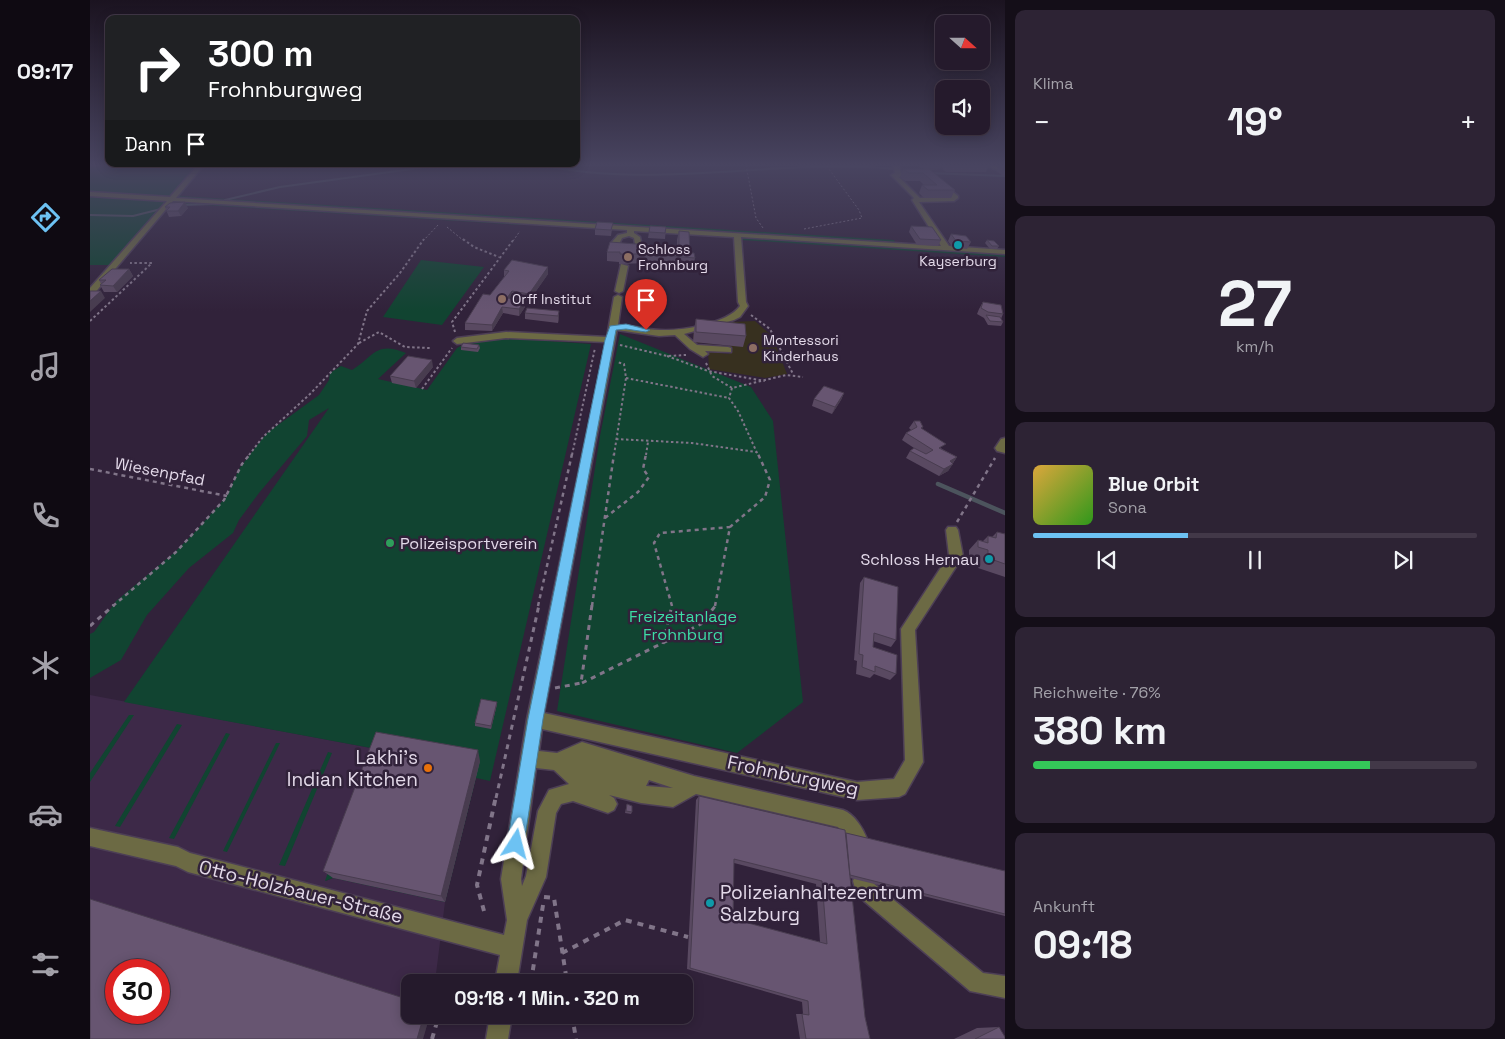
<!DOCTYPE html>
<html lang="de">
<head>
<meta charset="utf-8">
<style>
	body { margin:0; font-family:"Space Grotesk",sans-serif; background:#2d2334; color:#f1f3f6; height:100vh; display:flex; flex-direction:column; font-size:19px; white-space:nowrap }
	* { box-sizing:border-box; margin:0 }
	p { font-size:16px; color:#a3a1a9 }
	.icon { flex:none; width:28px; height:28px; fill:none; stroke:currentColor; stroke-width:2; stroke-linecap:round; stroke-linejoin:round }
	.map { position:relative; flex:1; overflow:hidden }
	.sheet { display:flex; flex-direction:column; gap:10px; padding:10px; background:#140e18; width:500px }
	.sheet>* { flex:none }
	.banner { position:absolute; left:15px; top:15px; width:475px; height:152px; border-radius:10px; box-shadow:0 2px 12px #0003,0 0 0 1px #423848; background:#202124; color:#fff; overflow:hidden }
	.needle { width:32px; rotate:111deg }
	.tools { position:absolute; left:845px; top:15px; display:grid; gap:10px }
	.tools a { display:grid; place-items:center; width:55px; height:55px; border-radius:10px; background:#251a2c; box-shadow:0 2px 12px #0003,0 0 0 1px #423848; font-size:25px }
	.speed { position:absolute; left:15px; top:959px; display:flex; gap:10px; font-size:25px; font-weight:700; text-align:center }
	.speed>* { display:grid; place-content:center; width:65px; height:65px; border-radius:50%; background:#251a2c; box-shadow:0 2px 12px #0003,0 0 0 1px #423848; line-height:1 }
	.speed .limit { border:8px solid #d22; background:#fff; color:#111 }
	.pin { position:absolute; display:grid; place-items:center; width:42px; height:42px; color:#fff; margin:-51px -21px; border-radius:50% 50% 50% 0; rotate:-45deg; box-shadow:0 0 5px #0007 }
	.pin .icon { rotate:45deg }
	.me { position:absolute; width:55px; margin:-28px; rotate:9deg; stroke-linejoin:round; filter:drop-shadow(0 0 4px #0008) }
	.turn { display:flex; align-items:center; gap:18px; height:105px; padding:0 20px; font-size:22px }
	.turn .icon { width:65px; height:65px; stroke-width:2.5 }
	.turn b { display:block; font-size:35px; line-height:42px }
	.then { display:flex; align-items:center; height:48px; padding:0 20px; background:#0003; gap:10px; font-size:19px }
	.big { font-size:38px; font-weight:700; line-height:1.1 }
	.sheet .tile { flex:1; display:flex; flex-direction:column; justify-content:center; gap:8px; min-width:0; padding:0 18px; border-radius:10px; background:#2d2334 }
	.sheet .dial { align-items:center; gap:0 }
	.dial b { font-size:65px; line-height:1 }
	.song { display:flex; align-items:center; gap:15px }
	.cover { width:60px; height:60px; border-radius:8px; background:linear-gradient(135deg,hsl(40 70% 55%),hsl(110 70% 35%)) }
	.played { height:5px; border-radius:2px; background:linear-gradient(90deg,#6dc2f3 35%,#423848 35%) }
	.keys { display:flex; justify-content:space-around; direction:ltr }
	.heat { display:flex; justify-content:space-between; align-items:center; font-size:28px; direction:ltr }
	.charge { height:8px; border-radius:4px; background:linear-gradient(90deg,#34c759 76%,#423848 0) }
	.trip { position:absolute; left:311px; top:974px; width:292px; height:50px; border-radius:10px; background:#251a2c; box-shadow:0 2px 12px #0003,0 0 0 1px #423848; font-weight:700; line-height:50px; text-align:center }
	main { display:flex; flex:1; min-height:0 }
	.tab-bar { display:flex; flex-direction:column; width:90px; justify-content:space-around; align-items:center; background:#0f0a12; color:#a3a1a9 }
	.tab-bar .icon { width:35px; height:35px }
	.tab-bar .active { color:#6dc2f3 }
	.tab-bar b { font-size:22px; color:#f1f3f6 }
	.map>svg:first-child { display:block }
	.built { fill:#3d2948; fill-rule:evenodd }
	.education { fill:#37301f }
	.green { fill:#114431 }
	.lines { fill:none; stroke-linecap:round; stroke-linejoin:round }
	.stream-far1 { stroke:#4c545d; stroke-width:2 }
	.stream { stroke:#4c545d; stroke-width:4.5 }
	.minor-casing { stroke:#4d3f56; stroke-width:3 }
	.path-far4 { stroke:#817589; stroke-width:1; stroke-dasharray:2 2; stroke-linecap:butt }
	.path-far3 { stroke:#817589; stroke-width:2; stroke-dasharray:2.5 2.5; stroke-linecap:butt }
	.path-far2 { stroke:#817589; stroke-width:2.5; stroke-dasharray:4 4; stroke-linecap:butt }
	.path-far1 { stroke:#817589; stroke-width:3; stroke-dasharray:5 5; stroke-linecap:butt }
	.path { stroke:#817589; stroke-width:4; stroke-dasharray:6 6; stroke-linecap:butt }
	.minor { fill:#6c6a44; fill-rule:evenodd }
	.wall { fill:#594961; fill-rule:evenodd }
	.shaded-wall { fill:#483c4f }
	.building { fill:#675571; stroke:#483c4f; fill-rule:evenodd }
	.route { fill:#6dc2f3; stroke:#477e9e }
	.culture-dot { fill:#0f9aa8; stroke:#31223a; stroke-width:2 }
	.education-dot { fill:#8d6e63; stroke:#31223a; stroke-width:2 }
	.leisure-dot { fill:#2e9e5b; stroke:#31223a; stroke-width:2 }
	.food-dot { fill:#e8710a; stroke:#31223a; stroke-width:2 }
	.labels { text-anchor:middle; stroke-width:5; stroke-linejoin:round; paint-order:stroke }
	.far-poi-label { font-size:14px; fill:#e3d9e9; stroke:#31223a; text-anchor:start }
	.street-label { font-size:16px; fill:#e3d9e9; stroke:#31223a }
	.poi-label { font-size:16px; fill:#e3d9e9; stroke:#31223a; text-anchor:start }
	.park-label { font-size:16px; fill:#3cdea6; stroke:#31223a }
	.near-poi-label { font-size:19px; fill:#e3d9e9; stroke:#31223a; text-anchor:end }
	.near-street-label { font-size:19px; fill:#e3d9e9; stroke:#31223a }
</style>
</head>
<body>
<main>
<nav class="tab-bar">
<b>09:17</b>
<svg class="icon active" aria-label="directions" viewBox="0 0 24 24"><path d="M12 3l9 9-9 9-9-9zM9 14v-3h6M13 9l2 2-2 2"/></svg>
<svg class="icon" aria-label="music" viewBox="0 0 24 24"><path d="M9 18V5l10-2v13"/><circle cx="6" cy="18" r="3"/><circle cx="16" cy="16" r="3"/></svg>
<svg class="icon" aria-label="phone" viewBox="0 0 24 24"><path d="M5 4h4l2 5-3 2q2 4 5 5l2-3 5 2v4C11 20 4 13 5 4z"/></svg>
<svg class="icon" aria-label="climate" viewBox="0 0 24 24"><path d="M12 3v18M4 7l16 10M4 17L20 7"/></svg>
<svg class="icon" aria-label="car" viewBox="0 0 24 24"><path d="M5 17H2v-5l4-1 3-4h7l3 4 3 1v5h-3M9 17h6M6 11h13"/><circle cx="7" cy="17" r="2"/><circle cx="17" cy="17" r="2"/></svg>
<svg class="icon" aria-label="filters" viewBox="0 0 24 24"><path d="M4 7h16M4 17h16"/><circle cx="9" cy="7" r="2"/><circle cx="15" cy="17" r="2"/></svg>
</nav>
<div class="map">
<svg width="915" height="1039" viewBox="0 0 915 1039">
	<rect width="100%" height="100%" fill="#31223a"/>
	<!-- built -->
	<path class="built" d="M0,695L281,748L236,881L243,878L355,902L345,982H320V1015H340L333,1039H0ZM26,970H69V1012H26Z"/>
	<!-- education -->
	<path class="education" d="M665,321L682,336L697,374L675,378L619,369L618,352L639,354V345L603,342L604,329L641,322Z"/>
	<!-- green -->
	<path class="green" d="M0,165H114L90,196L804,240L806,244L0,193Z
		M0,195L431,223V225L82,203L22,265H0Z
		M650,238L915,254V257L651,240Z
		M331,260L394,267L352,325L293,317Z
		M530,334L661,387L683,421L713,702L647,753L467,711L510,436Z
		M413,338L501,344L400,781L386,778L355,902L243,878L235,881L281,748L34,702L239,408L219,420L217,436L169,493L149,520L143,533L99,568L57,615L31,660L0,678V634L4,632L26,601L85,552L104,533L137,496L149,469L164,449L177,433L229,395L239,380L240,373L251,366L262,370C285,356 285,341 316,353L288,379L337,390L367,348L376,343Z
		M39,715H44L0,782V773Z
		M87,724L92,725L30,827L25,826Z
		M136,733L140,734L84,839L79,838Z
		M186,743H190L137,852L133,851Z
		M238,752L242,753L195,866L189,865Z"/>
	<g class="lines">
		<!-- stream-far1 -->
		<path class="stream-far1" d="M451,165C567,190 687,158 804,169
			M839,173L915,176
			M135,200L190,187L351,165
			M92,205L123,204
			M0,215L43,216L71,209"/>
		<!-- stream -->
		<path class="stream" d="M848,484L915,513"/>
		<!-- minor casing -->
		<g class="minor-casing">
			<path id="minor" d="M108,165H114L86,198L851,246L822,200L824,198L801,175L805,173L803,165H809L811,173L830,175L828,178L809,177L830,198L862,197L849,185L851,182L868,196V198L864,201L829,202L859,246L915,250V254L651,237L656,302L658,306L650,317L644,320L594,334L607,345L638,347L641,348V352L615,351L618,354L613,357L600,349L585,335L569,336L527,330L454,713L767,782L804,779L815,760L811,629L859,555L856,530L858,527H866L868,530L873,556L825,630L833,762L815,794L809,797L767,800L452,729L449,751L467,753L492,742L604,776L753,810C764,814 773,828 777,839L775,846L768,848L761,846L748,827L606,794L583,807L551,803L519,795L524,798L527,804L524,810L518,813L483,801L471,804L466,813L456,877L437,920L427,982H405L410,955L98,872L86,866L0,846V828L88,847L100,853L414,935L417,920L411,879L437,719L516,342L416,338L367,344L363,341L367,338L416,332L517,337L524,297L528,295L532,297L528,325C542,325 556,330 570,330C591,331 637,324 650,306L648,302L644,237L544,231V233L550,237L552,246L544,252L524,249L522,242L528,235L537,233V230L83,201L3,295H0V288L77,201L0,196V192L80,197ZM539,236L544,238L545,244L542,248L531,247L530,242L532,238ZM446,768L464,770L479,784L459,790L448,811L436,876L432,886L431,879ZM559,780L583,788L556,786Z
				M898,165L915,166V170L904,169Z
				M531,264L538,266L533,291L529,293L525,291Z
				M915,438V453L907,451L905,448L911,439Z
				M773,871L780,874L783,883L893,973L915,976V998L880,991L767,895L763,881L766,874Z
				M400,1015H422L418,1039H396Z"/>
		</g>
		<!-- path-far4 -->
		<path class="path-far4" d="M656,165L666,218L673,228
			M357,227L374,241
			M714,229L772,218L769,210L736,165
			M333,241L348,225
			M423,241L430,231"/>
		<!-- path-far3 -->
		<path class="path-far3" d="M373,239L384,247L409,257
			M661,315L680,329L703,374
			M0,321L62,263H40
			M365,332L362,322L424,239
			M269,343L289,332L315,347L340,348
			M530,345L577,356L596,355
			M577,356L618,371L675,381
			M616,363L622,376L642,388L696,375L713,377
			M536,378L639,398
			M642,388L639,398L648,411L668,455
			M332,389L362,348
			M526,439L602,443L666,452
			M159,455L173,437L220,394L268,344L277,311L310,273L334,239
			M482,455L505,348
			M524,455L536,378L534,364L527,362
			M556,455L558,442"/>
		<!-- path-far2 -->
		<path class="path-far2" d="M0,469L137,496
			M515,518L548,492L559,477L553,469L556,454
			M867,522L905,458
			M23,606L86,552L134,500L152,464L160,454
			M448,606L482,454
			M502,606L524,454
			M582,606L564,543L570,533L640,527
			M625,606L640,527L675,497L680,480L668,454"/>
		<!-- path-far1 -->
		<path class="path-far1" d="M0,626L24,605
			M573,644L582,605
			M492,683L611,624L626,605
			M465,688L491,683L502,605
			M406,798L449,605"/>
		<!-- path -->
		<path class="path" d="M454,897L464,898L477,982
			M394,911L387,885L406,796
			M472,953L535,920L598,937
			M358,982L361,973
			M441,982L453,905
			M482,1015L486,1039
			M342,1039L349,1015"/>
		<!-- minor -->
		<use href="#minor" class="minor"/>
	</g>
	<!-- wall -->
	<path class="wall" d="M829,165H896L898,167L896,172H856L852,169L853,168L851,167L850,169L840,170L865,190L861,198H834L829,193L832,185H834L830,181H815L810,177L813,169H834L829,167Z
		M903,165H915V176H913L906,171L908,167Z
		M75,207L98,208L91,216L79,217Z
		M560,226L576,227L575,239L558,238Z
		M821,226L851,240L848,246L827,245L819,232Z
		M505,229H522L521,236L505,235Z
		M589,231L600,253L605,258L603,267L558,263L529,264V262L517,261V252L560,250L587,252V240Z
		M861,234L881,242L877,249L862,247L858,241Z
		M897,240L909,246L907,249H900L895,243Z
		M39,269L43,276L27,292H14L10,285L11,284L9,280Z
		M414,270L458,274L439,301L422,298V299L435,307L429,316L413,313L402,331L375,330V323L400,295L415,276H414Z
		M893,302L913,314L911,319L913,322L911,326L898,325L894,318L887,314L889,309Z
		M469,311V317L468,323L435,319V313Z
		M606,319L656,336L653,347L603,342L604,329Z
		M389,345L390,348L388,352L371,350V347Z
		M343,367L326,388L302,383L300,376Z
		M754,393L751,400L742,414L722,406L724,399Z
		M824,421L852,449L867,457L858,471L849,476L816,458L820,451L824,448L812,440L816,433L821,430L819,428Z
		M907,532L915,534V577L888,568L889,560L879,557V550L888,540L893,541L898,536L902,537Z
		M774,577L806,640L801,647L783,641V647L806,674L800,680L784,674L780,678L766,674L767,661L764,660L770,583Z
		M407,702V704L401,729L385,726V723Z
		M390,761L355,902L243,878L233,871Z
		M609,796L756,833L915,871V916L760,878L775,1017L780,1039H710L706,1014H713L712,1002L597,969L606,800ZM644,863L726,884L730,942L643,919Z
		M537,804L542,812L541,814L535,813Z
		M909,1027L915,1039H864L887,1028Z"/>
	<!-- shaded-wall -->
	<path class="shaded-wall" d="M840,165H852L850,169L838,171Z
		M95,202L98,208L91,216L88,211Z
		M458,267V274L439,301V294Z
		M39,269L43,276L27,292L23,286Z
		M11,291L15,298L0,312V301Z
		M422,291V298L417,305V298Z
		M435,300V307L429,316V309Z
		M412,307L413,313L402,331V325Z
		M469,311V317L468,323V316Z
		M342,360L343,367L326,388L324,381Z
		M754,393L751,400L742,414L745,407Z
		M867,457L862,464L860,461Z
		M863,464L858,471L849,476L854,469Z
		M407,702V704L401,729V726Z
		M388,750L390,761L355,902L351,896Z
		M334,1015H340L333,1039H327Z"/>
	<!-- building -->
	<path class="building" d="M857,165H896L898,167H859Z
		M908,166H915V170Z
		M813,169H839L865,190H838L832,185H847L833,173H819Z
		M95,202L88,211H76L80,207H75L80,203Z
		M507,222L523,223L521,230L505,229Z
		M560,226L576,227L575,233L559,232Z
		M821,226L842,227L851,240L830,239Z
		M589,231L599,232L600,253H604L605,258L559,254H530V252H517L520,242L560,245V250L589,252Z
		M861,234L876,236L881,242L866,241Z
		M897,240L904,241L909,246H902Z
		M422,260L458,267L439,294L422,291L417,298L435,300L429,309L412,307L402,325L375,323L393,294L400,295L419,271L414,270Z
		M22,269H39L23,286L10,285L16,280H9Z
		M0,291H11L0,301Z
		M893,302L911,305L913,314L898,312L891,308Z
		M437,308L469,311L468,316L435,313Z
		M896,315L910,317L913,322L900,321Z
		M606,319L655,324L656,336L606,332Z
		M373,343L389,345L387,349L371,347Z
		M318,356L342,360L324,381L300,376Z
		M734,386L754,393L745,407L724,399Z
		M824,421H830L833,427L831,428L856,444L849,448L867,457L860,461L863,464L854,469L820,451L824,448L836,454L843,450L816,433L827,427Z
		M907,532L915,534V564L898,558V550L888,547V540L898,543V536L906,538Z
		M774,577L808,587L806,640L784,633L783,647L807,655L806,674L785,666V672L772,667L773,655L769,654Z
		M391,699L407,702L401,726L385,723Z
		M286,732L388,750L351,896L233,871Z
		M609,796L755,830L775,1017L780,1039H716L712,1014L719,1015L718,1001L600,968ZM644,859L732,881L737,944L643,919Z
		M537,804L542,806V812L536,811Z
		M756,833L915,871V914L760,875Z
		M0,899L320,1000V1015H334L327,1039H0ZM26,970H69V1012H26Z
		M909,1027L915,1037V1039H885Z"/>
	<!-- sky -->
	<linearGradient id="sky" x2="0" y2="1"><stop stop-color="#1b1320"/><stop offset="0.53" stop-color="#484460"/><stop offset="1" stop-color="#484460" stop-opacity="0"/></linearGradient>
	<rect width="915" height="311" fill="url(#sky)"/>
	<!-- route -->
	<path class="route" d="M536,324L560,330L556,332L536,329L526,330L453,719L434,844L432,850L426,853L420,850L417,844L438,719L515,340L520,326Z"/>
	<!-- markers -->
	<g class="culture-dot">
		<circle cx="868" cy="245" r="5"/>
		<circle cx="899" cy="559" r="5"/>
		<circle cx="620" cy="903" r="5"/>
	</g>
	<g class="education-dot">
		<circle cx="538" cy="257" r="5"/>
		<circle cx="412" cy="299" r="5"/>
		<circle cx="663" cy="348" r="5"/>
	</g>
	<circle class="leisure-dot" cx="300" cy="543" r="5"/>
	<circle class="food-dot" cx="338" cy="768" r="5"/>
	<g class="labels">
		<!-- far-poi labels -->
		<g class="far-poi-label">
			<text x="548" y="254">Schloss<tspan x="548" dy="16">Frohnburg</tspan></text>
			<text x="868" y="266" text-anchor="middle">Kayserburg</text>
			<text x="422" y="304">Orff Institut</text>
			<text x="673" y="345">Montessori<tspan x="673" dy="16">Kinderhaus</tspan></text>
		</g>
		<!-- street labels -->
		<g class="street-label">
			<text transform="translate(70 471) rotate(11)" y="6">Wiesenpfad</text>
		</g>
		<!-- poi labels -->
		<g class="poi-label">
			<text x="310" y="549">Polizeisportverein</text>
			<text x="889" y="565" text-anchor="end">Schloss Hernau</text>
		</g>
		<!-- park labels -->
		<g class="park-label">
			<text x="593" y="622">Freizeitanlage<tspan x="593" dy="18">Frohnburg</tspan></text>
		</g>
		<!-- near-poi labels -->
		<g class="near-poi-label">
			<text x="328" y="764">Lakhi's<tspan x="328" dy="22">Indian Kitchen</tspan></text>
			<text x="630" y="899" text-anchor="start">Polizeianhaltezentrum<tspan x="630" dy="22">Salzburg</tspan></text>
		</g>
		<!-- near-street labels -->
		<g class="near-street-label">
			<text transform="translate(703 775) rotate(12)" y="7">Frohnburgweg</text>
			<text transform="translate(211 891) rotate(14)" y="7">Otto-Holzbauer-Straße</text>
		</g>
	</g>
</svg>
<div class="tools">
<a><svg class="needle" viewBox="-14 -14 28 28"><path d="M0-13l5 13h-10z" fill="#e53935"/><path d="M0 13l5-13h-10z" fill="#a3a1a9"/></svg></a>
<a><svg class="icon" aria-label="sound" viewBox="0 0 24 24"><path d="M4 9h4l5-4v14l-5-4H4zM17 9q2 3 0 6"/></svg></a>
</div>
<div class="speed"><div class="limit">30</div></div>
<div class="pin" style="left:556px;top:330px;background:#d93025"><svg class="icon" aria-label="arrive" viewBox="0 0 24 24"><path d="M6 21V4h12l-3 4 3 4H6"/></svg></div>
<svg class="me" style="left:426px;top:844px" viewBox="-20 -20 40 40"><path d="M0-17L14 15 0 8-14 15z" fill="#6dc2f3" stroke="#fff" stroke-width="4"/></svg>
<div class="trip">09:18 · 1 Min. · 320 m</div>
<div class="banner">
<div class="turn"><svg class="icon" aria-label="right" viewBox="0 0 24 24"><path d="M7 20v-9h11M14 6l5 5-5 5"/></svg><div><b>300 m</b>Frohnburgweg</div></div>
<div class="then">Dann<svg class="icon" aria-label="arrive" viewBox="0 0 24 24"><path d="M6 21V4h12l-3 4 3 4H6"/></svg></div>
</div>
</div>
<section class="sheet">
<div class="tile"><p>Klima</p>
<div class="heat"><a>−</a><b class="big">19°</b><a>+</a></div>
</div>
<div class="tile dial"><b>27</b><p>km/h</p></div>
<div class="tile">
<div class="song"><i class="cover"></i><div><b>Blue Orbit</b><p>Sona</p></div></div>
<div class="played"></div>
<div class="keys"><svg class="icon" aria-label="previous" viewBox="0 0 24 24"><path d="M18 5L8 12l10 7zM5 5v14"/></svg><svg class="icon" aria-label="pause" viewBox="0 0 24 24"><path d="M8 5v14M16 5v14"/></svg><svg class="icon" aria-label="next" viewBox="0 0 24 24"><path d="M6 5l10 7-10 7zM19 5v14"/></svg></div>
</div>
<div class="tile"><p>Reichweite · 76%</p><b class="big">380 km</b><div class="charge"></div></div>
<div class="tile"><p>Ankunft</p><b class="big">09:18</b></div>
</section>
</main>
</body>
</html>
